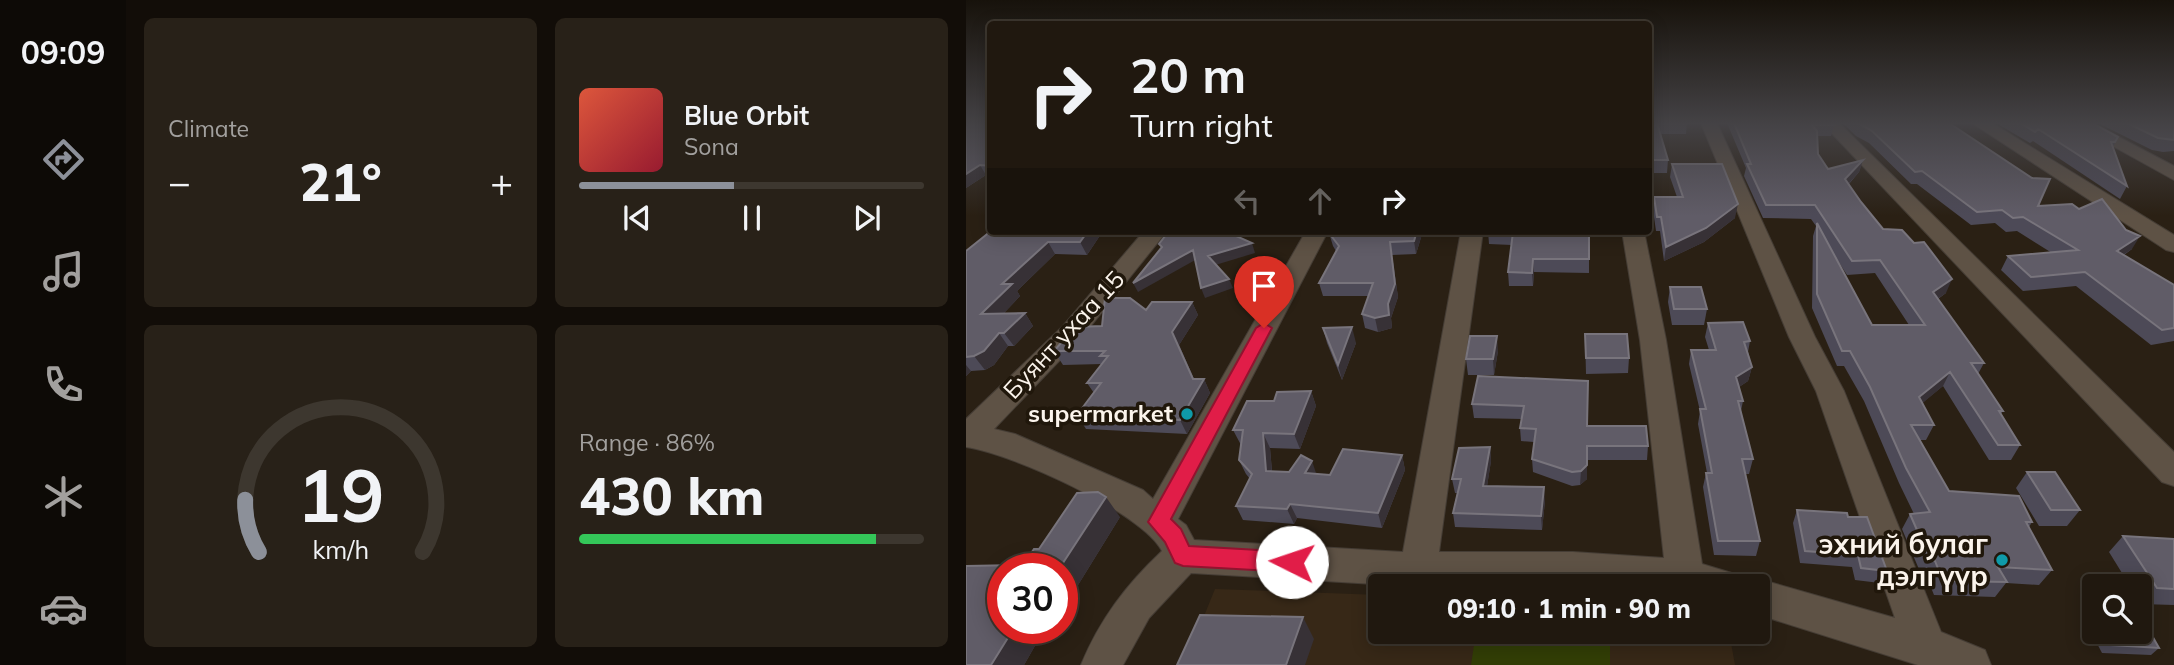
<!DOCTYPE html>
<html lang="en">
<head>
<meta charset="utf-8">
<style>
	body { margin:0; font-family:Mulish,sans-serif; background:#282118; color:#f1f3f6; height:100vh; display:flex; flex-direction:column; font-size:26px; white-space:nowrap }
	* { box-sizing:border-box; margin:0 }
	p { font-size:23px; color:#a2a09e }
	.icon { flex:none; width:38px; height:38px; fill:none; stroke:currentColor; stroke-width:2; stroke-linecap:round; stroke-linejoin:round }
	.map { position:relative; flex:1; overflow:hidden }
	.details { display:flex; flex-direction:column; gap:18px; padding:18px; background:#120d08; width:840px }
	.details>* { flex:none }
	.hud { position:absolute; left:21px; top:21px; width:665px; height:214px; border-radius:7px; box-shadow:0 4px 18px #0003,0 0 0 2px #3d372f; background:#20180f; color:#f1f3f6; overflow:hidden }
	.controls { position:absolute; left:1116px; top:574px; display:grid; gap:14px }
	.controls a { display:grid; place-items:center; width:70px; height:70px; border-radius:7px; background:#20180f; box-shadow:0 4px 18px #0003,0 0 0 2px #3d372f; font-size:35px }
	.speed { position:absolute; left:21px; top:553px; display:flex; gap:14px; font-size:35px; font-weight:700; text-align:center }
	.speed>* { display:grid; place-content:center; width:91px; height:91px; border-radius:50%; background:#20180f; box-shadow:0 4px 18px #0003,0 0 0 2px #3d372f; line-height:1 }
	.speed .limit { border:10px solid #d22; background:#fff; color:#111 }
	.pin { position:absolute; display:grid; place-items:center; width:60px; height:60px; color:#fff; margin:-72px -30px; border-radius:50% 50% 50% 0; rotate:-45deg; box-shadow:0 0 7px #0007 }
	.pin .icon { rotate:45deg }
	.me { position:absolute; width:77px; margin:-38px; rotate:274deg; stroke-linejoin:round; filter:drop-shadow(0 0 5px #0008) }
	.turn { display:flex; align-items:center; gap:24px; height:147px; padding:0 28px; font-size:32px }
	.turn .icon { width:91px; height:91px; stroke-width:2.5 }
	.turn b { display:block; font-size:49px; line-height:60px }
	.lanes { display:flex; align-items:center; height:66px; padding:0 28px; background:#0003; justify-content:center; gap:35px; direction:ltr }
	.lanes .off { opacity:.35 }
	.big { font-size:52px; font-weight:800; line-height:1.1 }
	.details .tile { flex:1; display:flex; flex-direction:column; justify-content:center; gap:10px; min-width:0; padding:0 24px; border-radius:10px; background:#282118 }
	.details .dial { align-items:center; gap:0 }
	.dial svg { height:182px; overflow:visible; fill:none; stroke:#3d372f; stroke-width:7; stroke-linecap:round; text-anchor:middle }
	.dial text { fill:#f1f3f6; stroke:none }
	.song { display:flex; align-items:center; gap:21px }
	.cover { width:84px; height:84px; border-radius:10px; background:linear-gradient(135deg,hsl(10 70% 55%),hsl(350 70% 35%)) }
	.played { height:7px; border-radius:4px; background:linear-gradient(90deg,#8c9099 45%,#3d372f 45%) }
	.keys { display:flex; justify-content:space-around; direction:ltr }
	.heat { display:flex; justify-content:space-between; align-items:center; font-size:38px; direction:ltr }
	.charge { height:10px; border-radius:5px; background:linear-gradient(90deg,#34c759 86%,#3d372f 0) }
	.details .tiles { flex:1; display:grid; gap:18px; grid-template-columns:repeat(2,1fr) }
	.trip { position:absolute; left:402px; top:574px; width:402px; height:70px; border-radius:7px; background:#20180f; box-shadow:0 4px 18px #0003,0 0 0 2px #3d372f; font-weight:800; line-height:70px; text-align:center }
	main { display:flex; flex:1; min-height:0 }
	.menu { display:flex; flex-direction:column; width:126px; justify-content:space-around; align-items:center; background:#0d0a06; color:#a2a09e }
	.menu .icon { width:49px; height:49px }
	.menu .current { color:#8c9099 }
	.menu b { font-size:32px; color:#f1f3f6 }
	.map>svg:first-child { display:block }
	.built { fill:#372817 }
	.green { fill:#323e06 }
	.lines { fill:none; stroke-linecap:round; stroke-linejoin:round }
	.minor-casing { stroke:#453d35; stroke-width:2 }
	.minor { fill:#5e5245; fill-rule:evenodd }
	.wall { fill:#4d4a57; fill-rule:evenodd }
	.shaded-wall { fill:#373136 }
	.building { fill:#605c67; stroke:#78747c; stroke-width:2 }
	.route { fill:#e11d48; stroke:#92132f; stroke-width:2 }
	.culture-dot { fill:#0f9aa8; stroke:#20170b; stroke-width:2.5 }
	.labels { text-anchor:middle; stroke-width:7; stroke-linejoin:round; paint-order:stroke }
	.street-label { font-size:24px; fill:#fbf4ec; stroke:#20170b }
	.poi-label { font-size:24px; font-weight:bold; fill:#fbf4ec; stroke:#20170b; text-anchor:end }
	.near-poi-label { font-size:28px; font-weight:bold; fill:#fbf4ec; stroke:#20170b; text-anchor:end }
</style>
</head>
<body>
<main>
<nav class="menu">
<b>09:09</b>
<svg class="icon current" aria-label="directions" viewBox="0 0 24 24"><path d="M12 3l9 9-9 9-9-9zM9 14v-3h6M13 9l2 2-2 2"/></svg>
<svg class="icon" aria-label="music" viewBox="0 0 24 24"><path d="M9 18V5l10-2v13"/><circle cx="6" cy="18" r="3"/><circle cx="16" cy="16" r="3"/></svg>
<svg class="icon" aria-label="phone" viewBox="0 0 24 24"><path d="M5 4h4l2 5-3 2q2 4 5 5l2-3 5 2v4C11 20 4 13 5 4z"/></svg>
<svg class="icon" aria-label="climate" viewBox="0 0 24 24"><path d="M12 3v18M4 7l16 10M4 17L20 7"/></svg>
<svg class="icon" aria-label="car" viewBox="0 0 24 24"><path d="M5 17H2v-5l4-1 3-4h7l3 4 3 1v5h-3M9 17h6M6 11h13"/><circle cx="7" cy="17" r="2"/><circle cx="17" cy="17" r="2"/></svg>
</nav>
<section class="details">
<div class="tiles">
<div class="tile"><p>Climate</p>
<div class="heat"><a>−</a><b class="big">21°</b><a>+</a></div>
</div>
<div class="tile">
<div class="song"><i class="cover"></i><div><b>Blue Orbit</b><p>Sona</p></div></div>
<div class="played"></div>
<div class="keys"><svg class="icon" aria-label="previous" viewBox="0 0 24 24"><path d="M18 5L8 12l10 7zM5 5v14"/></svg><svg class="icon" aria-label="pause" viewBox="0 0 24 24"><path d="M8 5v14M16 5v14"/></svg><svg class="icon" aria-label="next" viewBox="0 0 24 24"><path d="M6 5l10 7-10 7zM19 5v14"/></svg></div>
</div>
<div class="tile dial"><svg viewBox="0 0 100 80">
<path d="M14 69A42 42 0 1 1 86 69"/>
<path d="M14 69A42 42 0 0 1 8 46" stroke="#8c9099"/>
<text x="50" y="56" font-size="32" font-weight="700">19</text>
<text x="50" y="72" font-size="11">km/h</text>
</svg></div>
<div class="tile"><p>Range · 86%</p><b class="big">430 km</b><div class="charge"></div></div>
</div>
</section>
<div class="map">
<svg width="1208" height="665" viewBox="0 0 1208 665">
	<rect width="100%" height="100%" fill="#2a2014"/>
	<!-- built -->
	<path class="built" d="M249,589L415,595V632H763L769,665H218Z"/>
	<!-- green -->
	<path class="green" d="M510,632H644V665H505Z"/>
	<g class="lines">
		<!-- minor casing -->
		<g class="minor-casing">
			<path id="minor" d="M735,123H751L849,337L878,391L975,632L1019,650L1025,665H952L793,615V586H778L793,579L929,618L850,391L823,337Z
				M856,123H873L1208,452V486L1196,482Z
				M1006,123H1026L1208,235V252L1200,250Z
				M1105,123H1126L1208,166V180Z
				M178,231H201L115,338L28,429L49,434L177,490L187,499L340,231H362L212,519L220,525L228,540L437,552L495,231H517L473,552H607L698,558L674,340L656,231H678L700,340L736,564L769,574L775,586L425,585L225,573L183,618L157,665H115C134,619 160,585 196,551C176,512 44,453 0,447V419L97,326Z"/>
		</g>
		<!-- minor -->
		<use href="#minor" class="minor"/>
	</g>
	<!-- wall -->
	<path class="wall" d="M0,123H24V175H20L0,188Z
		M682,123H721L720,134H695L702,160L701,173H682Z
		M761,123H866L868,125L865,136H851L852,154L862,169L897,160L893,172L883,184L895,202L917,229L980,293L972,299L1018,363L1012,374L1037,411L1035,414L1054,445L1045,460H1023L977,386L956,403L968,425L960,440H954L983,491L1066,522L1063,527L1086,570L1073,585L1040,583L1029,597L968,595L960,575L955,574L936,529L944,514H948L933,483L898,401L878,366H871L846,308L847,236L850,226L845,219L797,218L778,176L780,168ZM865,250L881,275L909,273L943,325H906Z
		M877,123H983L1072,206L1166,249L1158,255L1208,285V341L1185,345L1110,286L1057,291L1035,270L1042,256L1086,253L1051,231L1040,232L1029,223L1005,225L951,184H945L903,143L890,136Z
		M1030,123H1126L1152,137L1147,147L1161,186L1154,199L1067,141L1064,143Z
		M1132,123H1208V151L1197,152L1186,150Z
		M706,164L769,218L738,242L698,261L694,231H690L687,210L688,197H711L704,177Z
		M25,231H137L121,255L89,254L51,291L54,296L38,313H59L67,326L48,346H42L28,365L19,370L5,371L0,376V251Z
		M372,231H457L450,254L426,255L432,297L425,318L426,328L412,332L399,328L396,314L402,296H357L353,283L370,251L367,246L363,233Z
		M522,231H623V273L568,272L567,286H543L542,272L546,245L523,244Z
		M704,287L741,309L738,325H706L702,302Z
		M226,302L232,315L213,345L228,379H238L244,393L221,434L120,429L111,415L128,393L121,383L136,364L97,365L88,351L136,326L180,310Z
		M742,323L784,341L782,352L786,367L782,381L773,387L777,401L775,411L787,459L783,474H779L794,541L790,556L748,555L737,487L740,473H741L732,424L734,411L723,364L725,350H743L739,337Z
		M357,328L390,343L376,380L361,343Z
		M619,334L663,358L662,373L620,374Z
		M532,351L528,375H502L500,359Z
		M512,376L621,426L682,446L681,460H621V479L614,485L606,486L567,472L566,459L568,442L555,441L554,428L556,419L508,418L506,404Z
		M345,391L350,406L334,449L304,448L306,471L364,475L436,455L439,470L416,528L331,518L328,524L277,520L270,506L284,479L280,474L273,460L275,445L267,430Z
		M524,447L525,461L521,486L579,501L576,530L489,527L487,513L491,493H489L486,479Z
		M1061,472L1114,510L1101,526H1073L1050,488Z
		M831,510L882,517L921,571L914,583L889,580L886,567L834,563L827,523Z
		M154,517L96,611V569L37,628H86L80,637H74L58,665H0L57,565L73,549Z
		M1157,536L1208,539V605L1175,604L1174,586H1164L1143,552Z
		M1129,626V632H1174L1193,648L1185,655L1136,653L1124,630Z"/>
	<!-- shaded-wall -->
	<path class="shaded-wall" d="M897,160L893,172L875,192L879,179Z
		M14,165L20,175L0,188V174Z
		M772,204L769,218L738,242L698,261L700,247Z
		M122,231H137L121,255L114,242Z
		M262,231H270L272,237L265,241Z
		M451,231H457L450,254L448,241Z
		M1174,236L1166,249L1143,264L1151,251Z
		M82,242L89,254L51,291L54,296L25,327L15,314L36,284Z
		M424,242L432,297L425,318L426,328L412,332L409,318L422,304Z
		M286,243L289,253L246,266L242,256Z
		M227,250L231,259L172,292L167,283Z
		M567,259L568,272L567,286L566,273Z
		M263,279L267,288L239,298L235,288Z
		M986,279L980,293L961,306L967,292Z
		M226,302L232,315L213,345L232,388L238,379L244,393L221,434L214,420L206,332Z
		M59,313L67,326L48,346L38,333Z
		M386,327L390,343L376,380L372,365Z
		M33,333L42,346L28,365L19,370L8,356Z
		M531,336L532,351L528,375L527,359Z
		M0,365L5,371L0,376Z
		M786,367L782,381L767,391L770,377Z
		M984,372L977,386L946,412L953,397Z
		M345,391L350,406L334,449L328,434Z
		M297,433L304,448L307,486L300,471Z
		M524,447L525,461L519,500L517,486Z
		M436,455L439,470L416,528L412,513Z
		M346,461L351,476L339,473Z
		M621,465V479L614,485L615,471Z
		M578,487L579,501L576,530L575,516Z
		M140,497L154,517L96,611V569H93Z
		M324,504L331,518L328,524L321,509Z
		M337,617L348,639L339,665H320Z
		M48,628H64L74,637L58,665H25Z
		M71,628H86L80,637Z"/>
	<!-- building -->
	<path class="building" d="M2,123H24V166L14,165L0,174V124Z
		M682,123H691L702,160H682Z
		M768,123H866L868,125H846L851,131L852,154L862,169L897,160L879,179L895,202L917,229L936,230L948,243L958,242L986,279L967,292L1018,363H1005L1037,411H1033L1054,445H1032L984,372L953,397L968,425H945L983,491L1053,496L1066,522H1060L1086,570L1032,567L1041,582L977,581L969,561L964,560L944,514L964,512L940,468L904,387L884,351H876L851,294V223L906,325H959L914,260L886,261L849,205H800L781,164H785Z
		M892,123H983L1066,178L1084,179L1072,206L1106,204L1113,209L1136,199L1160,230L1174,236L1151,251L1208,285V328L1196,330L1119,272L1065,277L1042,256L1112,250L1057,217L1047,218L1036,210L1011,212L956,171L949,172L906,131Z
		M1054,123H1126L1152,137L1149,142H1145L1161,186L1072,129L1069,132Z
		M1161,123H1208V140L1192,138Z
		M706,164H756L772,204L740,228L700,247L695,217H691L688,197H717Z
		M25,231H122L114,242H82L36,284H46L15,314L59,313L38,333H33L18,351L8,356L0,357V251Z
		M203,231H262L261,232L286,243L242,256L263,279L235,288L227,250L167,283L196,247L193,244Z
		M372,231H451L448,241L424,242L429,284L422,304L423,315L409,318L396,314L407,283H353L373,246L363,233Z
		M522,231H623V259H567L566,273L542,272L547,232Z
		M704,287H735L741,309H708Z
		M139,298H164L180,310L186,302H226L206,332L227,379H238L214,420L111,415L135,383H121L142,356H134L139,351H88L109,327L136,326Z
		M777,322L784,341L778,342L786,367L770,377L777,401H772L787,459H776L794,541H752L740,473H746L734,409H740L725,350H750L742,323Z
		M386,327L372,365L357,328Z
		M619,334H661L663,358H620Z
		M504,336H531L527,359H500Z
		M512,376L622,381L621,426H680L682,446H621V465L615,471L606,472L566,459L570,429L554,428L558,406L506,404Z
		M345,391L328,434L297,433L300,471L323,472L335,455L346,461L339,473L364,475L377,449L436,455L412,513L324,504L321,509L270,506L286,474L273,460L277,430H267L281,401H308L311,392Z
		M524,447L517,486L578,487L575,516L487,513L495,479H486L493,448Z
		M1061,472H1089L1114,510H1085Z
		M132,492L140,497L93,569H37V628H48L25,665H0V566L57,565L68,549H73L111,493Z
		M831,510L881,513L882,517H901L921,571L895,568L892,555L839,551Z
		M1157,536L1208,539V589L1191,588Z
		M234,615L337,617L320,665H211Z
		M1174,625H1180L1193,648L1145,645L1137,632H1174Z"/>
	<!-- sky -->
	<linearGradient id="sky" x2="0" y2="1"><stop stop-color="#17120b"/><stop offset="0.57" stop-color="#444245"/><stop offset="1" stop-color="#444245" stop-opacity="0"/></linearGradient>
	<rect width="1208" height="216" fill="url(#sky)"/>
	<!-- route -->
	<path class="route" d="M298,323L306,328L205,519L215,529L223,546L326,552L334,555L337,562L334,569L326,572L217,566L209,563L199,542L182,522L290,328Z"/>
	<!-- markers -->
	<g class="culture-dot">
		<circle cx="221" cy="414" r="7"/>
		<circle cx="1036" cy="560" r="7"/>
	</g>
	<g class="labels">
		<!-- street labels -->
		<g class="street-label">
			<text transform="translate(98 335) rotate(-47)" y="8">Буянт ухаа 15</text>
		</g>
		<!-- poi labels -->
		<g class="poi-label">
			<text x="207" y="422">supermarket</text>
		</g>
		<!-- near-poi labels -->
		<g class="near-poi-label">
			<text x="1022" y="554">эхний булаг<tspan x="1022" dy="32">дэлгүүр</tspan></text>
		</g>
	</g>
</svg>
<div class="controls">
<a><svg class="icon" aria-label="search" viewBox="0 0 24 24"><circle cx="10" cy="10" r="6"/><path d="M15 15l6 6"/></svg></a>
</div>
<div class="speed"><div class="limit">30</div></div>
<div class="pin" style="left:298px;top:328px;background:#d93025"><svg class="icon" aria-label="arrive" viewBox="0 0 24 24"><path d="M6 21V4h12l-3 4 3 4H6"/></svg></div>
<svg class="me" style="left:326px;top:562px" viewBox="-20 -20 40 40"><circle r="19" fill="#fff"/><path d="M0-13L10 11 0 6-10 11z" fill="#e11d48"/></svg>
<div class="trip">09:10 · 1 min · 90 m</div>
<div class="hud">
<div class="turn"><svg class="icon" aria-label="right" viewBox="0 0 24 24"><path d="M7 20v-9h11M14 6l5 5-5 5"/></svg><div><b>20 m</b>Turn right</div></div>
<div class="lanes"><svg class="icon off" aria-label="left" viewBox="0 0 24 24"><path d="M17 20v-9H6M10 6l-5 5 5 5"/></svg><svg class="icon off" aria-label="ahead" viewBox="0 0 24 24"><path d="M12 20V5M6 11l6-6 6 6"/></svg><svg class="icon" aria-label="right" viewBox="0 0 24 24"><path d="M7 20v-9h11M14 6l5 5-5 5"/></svg></div>
</div>
</div>
</main>
</body>
</html>
